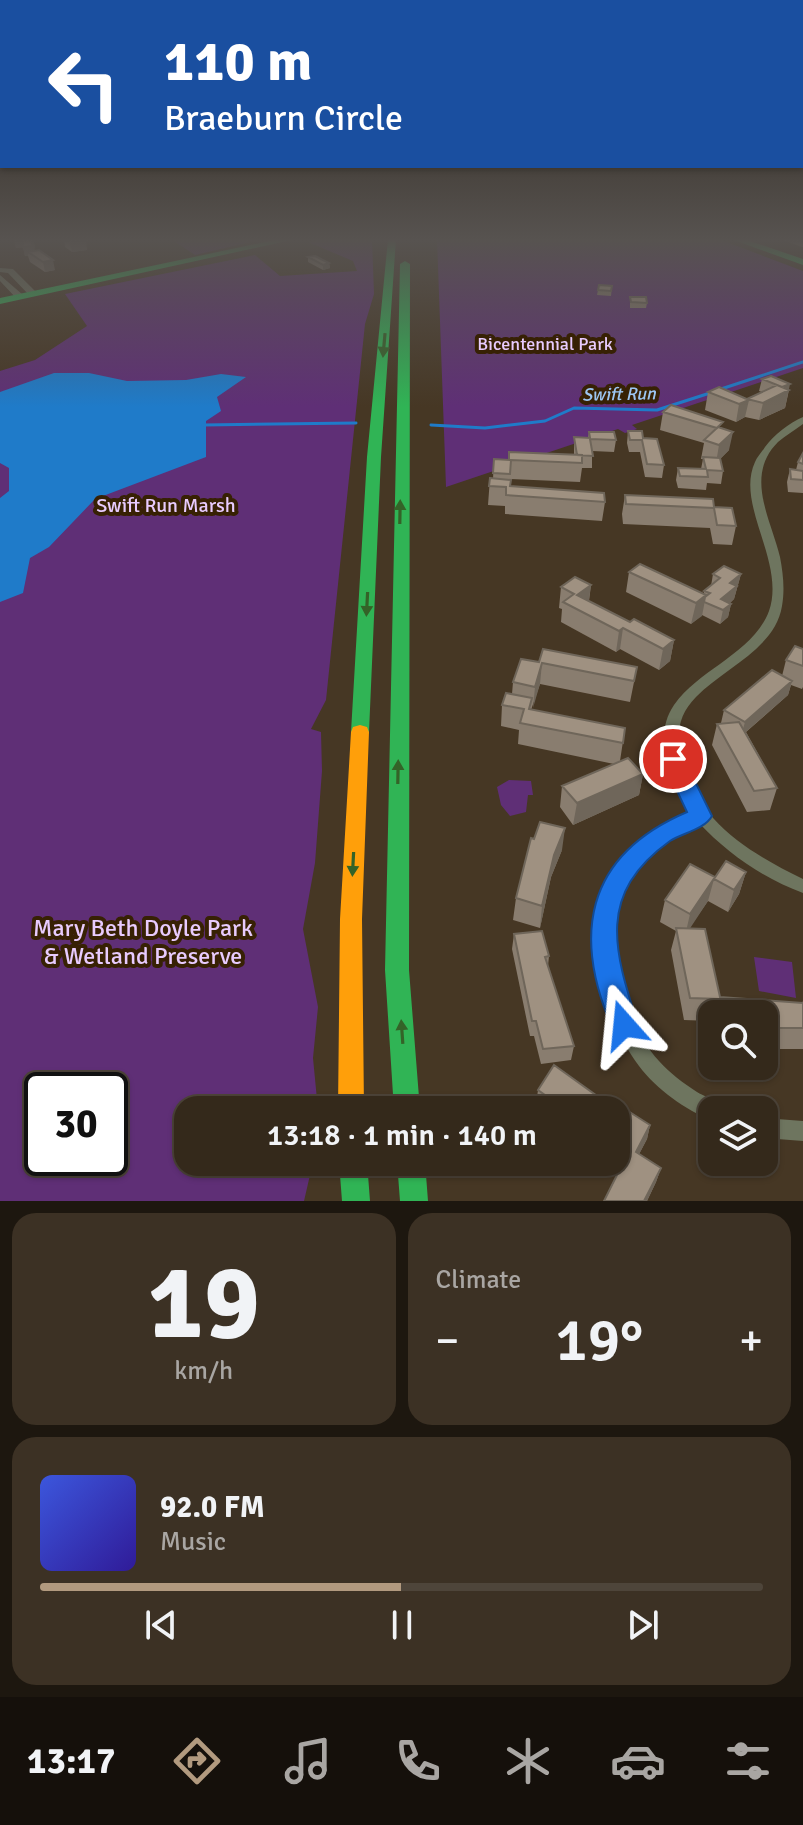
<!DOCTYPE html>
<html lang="en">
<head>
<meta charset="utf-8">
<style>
	body { margin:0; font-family:Signika,sans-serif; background:#3c3124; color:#f1f3f6; height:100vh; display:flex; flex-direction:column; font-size:30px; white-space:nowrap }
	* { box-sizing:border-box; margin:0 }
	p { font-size:26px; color:#a9a6a3 }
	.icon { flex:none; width:44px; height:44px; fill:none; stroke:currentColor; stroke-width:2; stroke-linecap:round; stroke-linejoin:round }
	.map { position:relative; height:1201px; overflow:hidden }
	.side { display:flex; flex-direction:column; gap:12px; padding:12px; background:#1d170f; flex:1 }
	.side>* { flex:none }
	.guide { position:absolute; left:0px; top:0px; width:804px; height:168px; box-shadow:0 2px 6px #0004,0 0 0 2px #4e453a; background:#1a4fa0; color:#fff; overflow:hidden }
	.controls { position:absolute; left:698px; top:1000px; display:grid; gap:16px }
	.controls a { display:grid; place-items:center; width:80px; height:80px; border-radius:16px; background:#34291b; box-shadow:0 2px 6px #0004,0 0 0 2px #4e453a; font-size:40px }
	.speed { position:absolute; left:24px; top:1072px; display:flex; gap:16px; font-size:40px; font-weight:700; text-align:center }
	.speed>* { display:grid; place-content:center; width:104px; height:104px; border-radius:50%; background:#34291b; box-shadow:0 2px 6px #0004,0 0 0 2px #4e453a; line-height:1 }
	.speed .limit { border:4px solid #111; border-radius:12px; background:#fff; color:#111 }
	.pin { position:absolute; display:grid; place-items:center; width:68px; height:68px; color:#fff; margin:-34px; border:4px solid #fff; border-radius:50%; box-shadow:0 2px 8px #0007 }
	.me { position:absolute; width:88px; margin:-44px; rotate:342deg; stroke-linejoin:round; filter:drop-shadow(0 0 6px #0008) }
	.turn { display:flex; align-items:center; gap:28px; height:168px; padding:0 32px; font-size:36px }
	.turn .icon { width:104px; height:104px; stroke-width:2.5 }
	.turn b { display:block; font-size:56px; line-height:68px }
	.big { font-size:60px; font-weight:600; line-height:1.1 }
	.side .card { flex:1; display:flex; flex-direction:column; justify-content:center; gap:12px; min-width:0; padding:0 28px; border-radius:24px; background:#3c3124 }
	.side .dial { align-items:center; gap:0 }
	.dial b { font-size:104px; line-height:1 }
	.song { display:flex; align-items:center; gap:24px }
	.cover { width:96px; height:96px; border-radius:12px; background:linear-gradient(135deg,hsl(230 70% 55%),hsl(250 70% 35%)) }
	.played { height:8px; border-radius:4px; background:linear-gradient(90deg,#b29a7f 50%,#4e453a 50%) }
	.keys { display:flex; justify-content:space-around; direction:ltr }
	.heat { display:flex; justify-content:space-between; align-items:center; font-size:44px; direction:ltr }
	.side .tiles { flex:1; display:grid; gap:12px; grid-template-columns:1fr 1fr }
	.card:last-child { grid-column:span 2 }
	.trip { position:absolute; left:174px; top:1096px; width:456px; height:80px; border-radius:24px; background:#34291b; box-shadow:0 2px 6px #0004,0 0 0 2px #4e453a; font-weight:600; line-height:80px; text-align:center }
	.menu { display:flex; height:128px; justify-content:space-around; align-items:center; background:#15100b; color:#a9a6a3 }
	.menu .icon { width:56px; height:56px }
	.menu .on { color:#b29a7f }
	.menu b { font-size:36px; color:#f1f3f6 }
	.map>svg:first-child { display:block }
	.green { fill:#5f2f76; fill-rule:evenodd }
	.water { fill:#1f7bc9 }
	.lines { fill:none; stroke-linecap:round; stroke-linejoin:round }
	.stream { stroke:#1f7bc9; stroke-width:3 }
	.street { fill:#6e755f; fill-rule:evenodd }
	.fast { fill:#30b455; fill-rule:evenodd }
	.slow { fill:#ff9f0a; fill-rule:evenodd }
	.wall { fill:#897d6f }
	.shaded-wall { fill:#6f665a }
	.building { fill:#9f9181; stroke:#6f665a; stroke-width:2 }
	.oneway { fill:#346328 }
	.route { fill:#1a73e8; stroke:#114b97; stroke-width:2 }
	.labels { text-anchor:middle; stroke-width:8; stroke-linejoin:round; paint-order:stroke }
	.far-park-label { font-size:18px; fill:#e8cbfe; stroke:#372104 }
	.far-water-label { font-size:18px; font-style:italic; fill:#9dc6f2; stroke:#372104 }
	.park-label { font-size:20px; fill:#e8cbfe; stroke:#372104 }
	.near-park-label { font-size:24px; fill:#e8cbfe; stroke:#372104 }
</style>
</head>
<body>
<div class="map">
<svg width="803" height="1201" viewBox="0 0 803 1201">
	<rect width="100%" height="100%" fill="#463724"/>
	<!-- green -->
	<path class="green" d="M171,239H264L195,255Z
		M324,239H372L374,294L365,324L326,700L311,729L321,732L322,771L315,863L303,929L318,1007L313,1058L318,1110H188V1162H313L304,1201H0V371L35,360L87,326L65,294L255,255L280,276L357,271L353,261L308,242ZM42,1090H110V1158H42Z
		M437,239H719L803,271V368L632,425L637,429L625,433L618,429L446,487Z
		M509,780L531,781L533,795H528L526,812L510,816L501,805L497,787Z
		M754,957L792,962L796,998L759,991Z"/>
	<!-- water -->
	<path class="water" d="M54,373H89L127,381L186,380L221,374L246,377L217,397L221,411L206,421V457L95,499L49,547L30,558L23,593L0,602V498L9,491V468L0,463V392Z"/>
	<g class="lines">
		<!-- stream -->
		<path class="stream" d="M718,390L803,362
			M203,425L356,423
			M431,425L485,428L545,421L574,408L657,410L710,393"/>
		<!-- street -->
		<path class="street" d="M0,268L13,269L36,292V296H30L8,273L0,272Z
			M0,275L23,295V299H17L0,281Z
			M803,417V424C795,430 785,436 778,442C744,476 771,519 780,557C783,573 785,589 782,606C775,649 724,668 696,697C680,713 676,731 680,753C694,819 746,851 803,879V893C764,879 727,853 699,823C672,834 641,851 625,877C594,928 621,1020 659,1061C670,1073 683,1083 697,1092C703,1096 714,1099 719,1104C720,1106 721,1108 721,1110H712V1121C685,1109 657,1090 639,1066C605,1020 582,947 602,891C615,853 655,827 692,813C672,784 651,738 674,705C686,688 703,676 720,664C739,650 760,635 769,611C786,562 735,505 755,462C757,457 762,452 765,447C774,435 789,423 803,417Z
			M764,1118L803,1121V1141L764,1138Z"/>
		<!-- fast -->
		<path class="fast" d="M279,239H296L0,304V298Z
			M388,239H396L381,457L369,732L367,737H353L351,732L367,457Z
			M731,239H744L803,259V265Z
			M405,261L410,264L409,970L420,1110H394L385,970L400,264Z
			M339,1162H367L370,1201H342Z
			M397,1162H425L428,1201H400Z"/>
		<!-- slow -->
		<path class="slow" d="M360,725L367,727L369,732L362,919L364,1110H338L340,919L351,732L353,727Z"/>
	</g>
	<!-- wall -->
	<path class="wall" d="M14,239H33L34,251L55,270L45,272L30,262L28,256H25L23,247L16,248Z
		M64,239H84L87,250L72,252L65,247Z
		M780,239H803V247H802Z
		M308,257L329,263L330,268L323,270L308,262Z
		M599,285L612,286L611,296L597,295Z
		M630,297L647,303L646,308H630Z
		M762,379L789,390L785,408L759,420L745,417L736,422L705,410L708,392L747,399L762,392L759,391Z
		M663,412L722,428L729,450L720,459L723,471L721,484L707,483L706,490L678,488L676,480L678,468L701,469L703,459H701L704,443L660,430Z
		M628,431L643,438L664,465L662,478L645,477L640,452H629L627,443Z
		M589,432L616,440L614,452L592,451V468H582L580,482L510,479V486L605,502L602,521L505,514V506L488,505L490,478L493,479L494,459L509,460L574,454V437L588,438Z
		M803,453V493L788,492L787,482L790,469L796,470L798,462Z
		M625,495L714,507L736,526L732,545L713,544L710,528L623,524L622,514Z
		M629,572L704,594V591L711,586L713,574H741L734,599L730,603L731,604L728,617L720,624L702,615L691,624L626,592Z
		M591,585L589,601L630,622L674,640L670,661L659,670L620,649L616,652L561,622L562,609L559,608L561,587Z
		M803,649V687L802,689L791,685L788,695L746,732L777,788L770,810L747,812L712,745L717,724L721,723L724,710L782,676L786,660Z
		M539,662L637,667L630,702L540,684L531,710L625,728L620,761L643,774L639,795L573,825L560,807L562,786L614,764L518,744L519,730L501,726L502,705L512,694L513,682Z
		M562,850L551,877L540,928L513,920L516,898Z
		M746,872L739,894L728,912L708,901L689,928L720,997L802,1003L803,1001V1049H764V1014H712V1021L684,1020L671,950L676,931L660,922L665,900L715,877Z
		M514,934L549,956L548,966L574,1046L571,1060L541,1064L534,1036H530L512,949Z
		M554,1065L614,1108L617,1104L650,1125L647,1139L639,1154L661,1168L656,1182L647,1201H604L624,1162L616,1157V1110H544L536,1105L538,1090Z"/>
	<!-- shaded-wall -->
	<path class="shaded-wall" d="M14,239H33L35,246L34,256L28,252V256H25L23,247L16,248Z
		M86,240L87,250L72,252L70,243Z
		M53,260L55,270L45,272L43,262Z
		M329,263L330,268L323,270V265Z
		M790,384L785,408L759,420L763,403L781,388Z
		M749,400L745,417L736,422L739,404Z
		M733,432L729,450L716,463L719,445Z
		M741,574L734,599L722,610L721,599L730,583Z
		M591,585L588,606L577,595Z
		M706,595L702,616L691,624L696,603Z
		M731,604L728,617L720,624L723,610Z
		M623,628L620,649L616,652L619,631Z
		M674,640L670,661L659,670L663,649Z
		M542,663L540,684L533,708L535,687Z
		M792,681L788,695L741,736L745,722Z
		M643,774L639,795L573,825L577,803Z
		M565,828L562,850L551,877L540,928L542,906L554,855Z
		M746,872L739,894L728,912L734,890Z
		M714,879L708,901L685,936L690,914Z
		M650,1125L647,1139L633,1166L636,1152Z
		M661,1168L656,1182L647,1201H644Z"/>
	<!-- building -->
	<path class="building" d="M23,239H32V246L23,247Z
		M65,239H84L86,240L70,243Z
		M39,250L53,260L43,262L28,252Z
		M315,256L329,263L323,265L308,257Z
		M599,285L612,286L611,291L598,290Z
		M630,297H646L647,303L631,302Z
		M771,376L790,384L782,387L762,379Z
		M777,385L789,390L763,403L747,399Z
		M719,387L749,400L739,404L708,392Z
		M671,405L723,422L717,428L663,412Z
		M718,427L733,432L719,445L704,440Z
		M628,431H642L643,438L657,439L664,465L647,464L642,440H630Z
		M589,432H614L616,440L590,439L593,456L577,455L574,437L590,438Z
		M509,452L582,455V463L511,460L510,474L493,473L494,459L509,460Z
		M803,453V464L798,462Z
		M703,457L720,458L723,471L707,470L708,477L680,476L678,468L706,469Z
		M790,469L803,471V480L791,479Z
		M490,478L511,480L510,486L604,493L605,502L506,495V487L489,486Z
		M625,495L713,499L714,507L732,508L736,526L717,525L714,508L626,504Z
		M640,564L706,595L696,603L629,572Z
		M724,566L741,574L730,583L737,586L721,599L731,604L723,610L704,602L705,597L710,593L704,591L720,578L713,574Z
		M575,577L591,585L577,595L630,622L634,619L674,640L663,649L623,628L619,631L563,602L574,594L561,587Z
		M795,646L803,649V666L786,660Z
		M543,649L637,667L634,681L542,663L535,687L513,682L521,659L539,662Z
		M772,670L792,681L745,722L724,710Z
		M506,693L532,698L529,709L625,728L623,743L520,723L524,709L502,705Z
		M739,722L777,788L754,791L717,724Z
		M628,758L643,774L577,803L562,786Z
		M540,822L565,828L554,855L542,906L516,898L531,838L534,839Z
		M726,861L746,872L734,890L714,879Z
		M690,864L715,877L690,914L665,900Z
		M676,928L705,929L720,997L803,1003V1028H764V1014H722L719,999L690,998Z
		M542,931L549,956L545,957L574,1046L543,1049L536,1021H532L514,934Z
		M554,1065L614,1108L617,1104L650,1125L636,1152L661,1168L644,1201H604L630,1149L616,1141V1110H566L538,1090Z"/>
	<!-- one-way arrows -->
	<defs><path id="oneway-solid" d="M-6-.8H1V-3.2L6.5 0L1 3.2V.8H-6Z" transform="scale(2)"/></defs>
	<g class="oneway">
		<use href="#oneway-solid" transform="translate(384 345) rotate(95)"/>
		<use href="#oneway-solid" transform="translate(400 512) rotate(-89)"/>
		<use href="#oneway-solid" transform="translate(367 604) rotate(93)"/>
		<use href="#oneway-solid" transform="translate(398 772) rotate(-89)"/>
		<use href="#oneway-solid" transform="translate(353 864) rotate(93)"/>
		<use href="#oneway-solid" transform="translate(402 1032) rotate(-94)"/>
	</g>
	<!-- sky -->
	<linearGradient id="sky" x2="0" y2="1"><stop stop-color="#261e14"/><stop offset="0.59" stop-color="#575350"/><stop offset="1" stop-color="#575350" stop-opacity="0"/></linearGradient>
	<rect width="803" height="407" fill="url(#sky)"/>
	<!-- route -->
	<path class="route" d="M673,751L681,753L712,816C705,829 683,833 670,841C596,894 614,950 638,1025L634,1034L624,1038L615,1034C571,937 584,856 687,812L662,759Z"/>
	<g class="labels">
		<!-- far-park labels -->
		<g class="far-park-label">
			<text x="545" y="350">Bicentennial Park</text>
		</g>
		<!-- far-water labels -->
		<g class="far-water-label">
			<text transform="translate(619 394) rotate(-1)" y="6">Swift Run</text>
		</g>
		<!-- park labels -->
		<g class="park-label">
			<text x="166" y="512">Swift Run Marsh</text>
		</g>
		<!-- near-park labels -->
		<g class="near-park-label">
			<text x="143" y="936">Mary Beth Doyle Park<tspan x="143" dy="28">&amp; Wetland Preserve</tspan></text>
		</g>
	</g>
</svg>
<div class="controls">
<a><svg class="icon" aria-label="search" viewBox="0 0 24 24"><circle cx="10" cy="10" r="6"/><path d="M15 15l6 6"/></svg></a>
<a><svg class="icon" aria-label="layers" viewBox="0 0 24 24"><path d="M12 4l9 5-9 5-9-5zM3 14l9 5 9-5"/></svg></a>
</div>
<div class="speed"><div class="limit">30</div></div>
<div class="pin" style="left:673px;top:759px;background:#d93025"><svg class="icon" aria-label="arrive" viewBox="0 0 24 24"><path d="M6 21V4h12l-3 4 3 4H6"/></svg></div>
<svg class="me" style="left:624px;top:1025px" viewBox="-20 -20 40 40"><path d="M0-17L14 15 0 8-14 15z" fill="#1a73e8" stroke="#fff" stroke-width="4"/></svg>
<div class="trip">13:18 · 1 min · 140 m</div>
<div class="guide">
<div class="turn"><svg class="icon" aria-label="left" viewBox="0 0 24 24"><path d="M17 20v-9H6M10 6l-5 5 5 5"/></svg><div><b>110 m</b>Braeburn Circle</div></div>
</div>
</div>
<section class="side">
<div class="tiles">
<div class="card dial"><b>19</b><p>km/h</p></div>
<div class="card"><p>Climate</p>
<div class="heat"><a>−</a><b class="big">19°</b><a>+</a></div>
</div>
<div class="card">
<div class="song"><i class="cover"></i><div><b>92.0 FM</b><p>Music</p></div></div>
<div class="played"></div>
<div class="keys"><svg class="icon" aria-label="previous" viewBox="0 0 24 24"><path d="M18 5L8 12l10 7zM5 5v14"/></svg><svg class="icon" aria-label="pause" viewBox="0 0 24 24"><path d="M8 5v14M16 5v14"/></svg><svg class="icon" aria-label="next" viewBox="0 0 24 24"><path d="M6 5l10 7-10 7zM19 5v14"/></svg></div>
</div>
</div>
</section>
<nav class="menu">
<b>13:17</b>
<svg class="icon on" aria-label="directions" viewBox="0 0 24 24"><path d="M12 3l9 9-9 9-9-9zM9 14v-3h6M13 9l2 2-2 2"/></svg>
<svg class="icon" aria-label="music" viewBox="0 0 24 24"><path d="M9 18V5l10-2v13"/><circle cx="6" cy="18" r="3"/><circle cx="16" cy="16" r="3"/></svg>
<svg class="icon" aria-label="phone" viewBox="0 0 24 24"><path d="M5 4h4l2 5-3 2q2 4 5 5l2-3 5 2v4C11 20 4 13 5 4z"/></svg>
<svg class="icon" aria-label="climate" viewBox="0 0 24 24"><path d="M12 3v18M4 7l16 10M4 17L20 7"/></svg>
<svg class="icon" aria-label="car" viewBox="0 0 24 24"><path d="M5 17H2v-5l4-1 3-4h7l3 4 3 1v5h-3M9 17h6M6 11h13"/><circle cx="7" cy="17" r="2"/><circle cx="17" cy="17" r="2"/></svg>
<svg class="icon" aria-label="filters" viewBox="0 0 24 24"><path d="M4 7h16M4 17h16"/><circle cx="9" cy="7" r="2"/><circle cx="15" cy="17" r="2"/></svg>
</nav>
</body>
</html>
